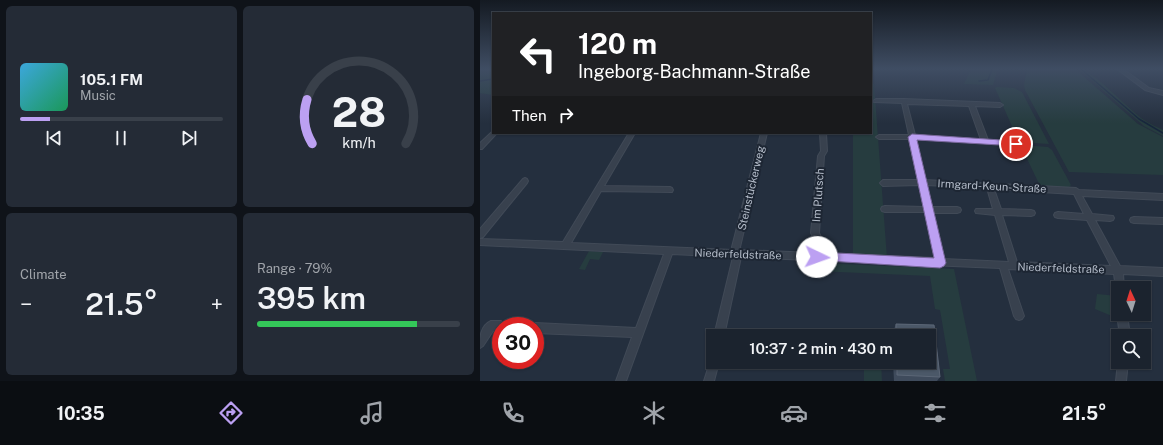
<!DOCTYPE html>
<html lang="en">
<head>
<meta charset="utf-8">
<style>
	body { margin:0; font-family:"Public Sans",sans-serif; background:#242b36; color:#f1f3f6; height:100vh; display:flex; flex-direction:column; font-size:15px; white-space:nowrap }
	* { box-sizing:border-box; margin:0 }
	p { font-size:13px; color:#a0a4aa }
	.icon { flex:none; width:22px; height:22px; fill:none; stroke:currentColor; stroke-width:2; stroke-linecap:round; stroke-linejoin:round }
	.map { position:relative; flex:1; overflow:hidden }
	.drawer { display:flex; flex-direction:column; gap:6px; padding:6px; background:#0f1319; width:480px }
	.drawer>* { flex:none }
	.hud { position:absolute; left:12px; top:12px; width:380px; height:122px; border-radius:0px; box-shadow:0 1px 3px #0004,0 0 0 1px #39404a; background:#202124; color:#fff; overflow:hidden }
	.needle { width:26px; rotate:356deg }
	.controls { position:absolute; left:631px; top:281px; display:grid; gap:8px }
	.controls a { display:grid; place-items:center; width:40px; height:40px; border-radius:0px; background:#1b232e; box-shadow:0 1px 3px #0004,0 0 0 1px #39404a; font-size:20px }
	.speed { position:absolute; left:12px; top:317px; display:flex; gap:8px; font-size:20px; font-weight:700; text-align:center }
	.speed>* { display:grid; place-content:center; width:52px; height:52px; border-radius:50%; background:#1b232e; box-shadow:0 1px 3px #0004,0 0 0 1px #39404a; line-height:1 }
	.speed .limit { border:6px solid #d22; background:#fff; color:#111 }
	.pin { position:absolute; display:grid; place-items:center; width:34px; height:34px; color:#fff; margin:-17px; border:2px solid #fff; border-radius:50%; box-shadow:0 1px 4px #0007 }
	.me { position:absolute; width:44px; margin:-22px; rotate:93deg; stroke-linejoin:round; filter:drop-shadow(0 0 3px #0008) }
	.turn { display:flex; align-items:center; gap:14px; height:84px; padding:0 20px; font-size:18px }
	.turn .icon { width:52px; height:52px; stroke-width:2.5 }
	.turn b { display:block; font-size:28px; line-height:34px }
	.then { display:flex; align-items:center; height:38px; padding:0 20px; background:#0003; gap:8px; font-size:15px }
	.big { font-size:30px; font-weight:600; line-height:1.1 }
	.drawer .tile { flex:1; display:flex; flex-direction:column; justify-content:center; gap:6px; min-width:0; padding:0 14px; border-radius:6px; background:#242b36 }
	.drawer .dial { align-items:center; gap:0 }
	.dial svg { height:104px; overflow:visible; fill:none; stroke:#39404a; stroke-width:7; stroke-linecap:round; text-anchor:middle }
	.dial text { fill:#f1f3f6; stroke:none }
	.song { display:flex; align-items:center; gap:12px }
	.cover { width:48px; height:48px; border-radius:6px; background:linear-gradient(135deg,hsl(200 70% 55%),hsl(150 70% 35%)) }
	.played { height:4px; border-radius:2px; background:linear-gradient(90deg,#bca0f2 15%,#39404a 15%) }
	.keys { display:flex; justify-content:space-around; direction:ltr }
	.heat { display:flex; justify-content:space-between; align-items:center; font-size:22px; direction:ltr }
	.charge { height:6px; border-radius:3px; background:linear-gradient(90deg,#34c759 79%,#39404a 0) }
	.drawer .tiles { flex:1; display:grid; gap:6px; grid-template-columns:repeat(2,1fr) }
	.trip { position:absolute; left:226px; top:329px; width:230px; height:40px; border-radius:0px; background:#1b232e; box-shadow:0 1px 3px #0004,0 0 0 1px #39404a; font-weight:600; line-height:40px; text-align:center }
	.menu { display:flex; height:64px; justify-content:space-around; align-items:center; background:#0b0e12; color:#a0a4aa }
	.menu .icon { width:28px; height:28px }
	.menu .active { color:#bca0f2 }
	.menu b { font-size:18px; color:#f1f3f6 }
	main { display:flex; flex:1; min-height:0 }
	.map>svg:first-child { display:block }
	.green { fill:#263c3f }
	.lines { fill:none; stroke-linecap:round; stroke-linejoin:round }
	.stream { stroke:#17263c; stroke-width:1.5 }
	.minor-casing { stroke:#414a57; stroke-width:2 }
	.minor { fill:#38414e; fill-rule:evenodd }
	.wall { fill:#3f4b5c }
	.building { fill:#4b5868; stroke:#5c6777 }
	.route { fill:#bca0f2; stroke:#7a689d }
	.labels { text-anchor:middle; stroke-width:4; stroke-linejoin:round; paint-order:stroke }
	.street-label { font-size:11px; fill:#b4bcc9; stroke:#1d2633 }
</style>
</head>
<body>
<main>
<section class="drawer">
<div class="tiles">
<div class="tile">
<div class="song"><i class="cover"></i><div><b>105.1 FM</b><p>Music</p></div></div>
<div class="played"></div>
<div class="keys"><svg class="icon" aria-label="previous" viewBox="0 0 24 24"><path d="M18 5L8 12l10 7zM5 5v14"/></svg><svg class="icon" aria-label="pause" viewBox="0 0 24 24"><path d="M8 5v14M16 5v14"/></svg><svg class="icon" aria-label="next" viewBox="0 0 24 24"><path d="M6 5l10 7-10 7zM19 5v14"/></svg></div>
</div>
<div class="tile dial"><svg viewBox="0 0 100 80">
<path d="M14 69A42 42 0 1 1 86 69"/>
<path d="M14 69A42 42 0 0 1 10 35" stroke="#bca0f2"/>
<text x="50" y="56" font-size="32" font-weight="700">28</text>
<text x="50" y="72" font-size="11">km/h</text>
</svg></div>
<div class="tile"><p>Climate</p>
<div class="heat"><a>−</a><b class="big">21.5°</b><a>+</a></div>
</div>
<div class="tile"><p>Range · 79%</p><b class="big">395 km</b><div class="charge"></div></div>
</div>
</section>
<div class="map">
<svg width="683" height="381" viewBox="0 0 683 381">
	<rect width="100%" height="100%" fill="#242f3e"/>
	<!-- green -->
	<path class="green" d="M0,69H13V95L0,93Z
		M491,69H518L513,85L484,84Z
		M547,69H595L658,124L683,137V175L589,172L545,90L544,85Z
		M599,69C612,69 650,111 664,120C670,124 677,127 683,130V136L664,126Z
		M391,84H394L407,258L373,256V133H391Z
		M517,87L534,88L542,92L569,144L539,142L515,88Z
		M543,145L568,147L572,150L591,185L589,187L560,186L541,146Z
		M109,251L123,252L119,260L110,259L105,270L99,269Z
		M337,263L474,269L497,381H465L463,369H470L460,310L455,309L450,276L336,271Z
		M617,294L638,296L639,319L615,309Z
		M384,362H401L402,381H384Z"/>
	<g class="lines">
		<!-- stream -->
		<path class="stream" d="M601,69L659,119L683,133
			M0,81L13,79
			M499,81L508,80L512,69"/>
		<!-- minor casing -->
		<g class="minor-casing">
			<path id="minor" d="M637,69H643L669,88L683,91V95L665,90Z
				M396,99H424L520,103L523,105L520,107L495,106L508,140L536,142L538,143L539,144L538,145L436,139L445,180L596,188L599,190L683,194V200L602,196L612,214L633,216L634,218L633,220L630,221L615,220L640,266L683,268V276L643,274L644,288H638V291L636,288L634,274L528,269L544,316L542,319L539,320L536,319L534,316L520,268L261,257L244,336H234L253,257L192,254L146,381H136L152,337L55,333V326H51L55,323L156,328L184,254L0,245V239L83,242L149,133H155L124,186L190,187L192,188L193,190L192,192L121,191L91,243L253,250L252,247L281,133H287L260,247L261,250L333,253L334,239L331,233L338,156L341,151L340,133H346L347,151L344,156L339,233L342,239L341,253L455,258L445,212H405L402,211L401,209L402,207L405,206L444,207L439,185L403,186L400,183L403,180H438L429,139H399L396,137L399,135H429L422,103L394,102L393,101ZM427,104L489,106L501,140L435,135ZM446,185L507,188L513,209H496L495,211L496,213L515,215L529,262L463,259L452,213H477L480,212L481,210L480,208L477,207H451ZM514,189L594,194L604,214L578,212L575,213L574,215L575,217L578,218L607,220L631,266L537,262L522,215L551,216L554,215L555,213L554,211L551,210L521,209Z
				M13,131V133H17L2,149H0V143Z
				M45,178L47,179L48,181L47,183L3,237L0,238V229L43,179Z
				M654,217L683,218V224L654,223L651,222L650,220L651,218Z
				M638,313V314H647L650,336H640L637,314Z
				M11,321H21L24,323L26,326H21V331H13L3,346L0,348C0,338 0,326 11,321Z
				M233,357V362H239L234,381H224L231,359Z
				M638,362H648L646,381H636Z"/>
		</g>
		<!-- minor -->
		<use href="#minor" class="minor"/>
	</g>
	<!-- wall -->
	<path class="wall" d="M416,324L454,325L460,377L457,381H414L413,362H449V336H413V332Z"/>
	<!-- building -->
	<path class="building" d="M416,324L454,325L460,377L417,375V362H449V336H416Z"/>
	<!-- sky -->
	<linearGradient id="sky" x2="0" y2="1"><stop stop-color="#141a22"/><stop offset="0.56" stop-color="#3f4d63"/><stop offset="1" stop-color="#3f4d63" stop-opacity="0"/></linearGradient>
	<rect width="683" height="123" fill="url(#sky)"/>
	<!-- route -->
	<path class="route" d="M432,134L536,141L540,144L536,146L437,140L466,263L464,266L460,268L333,260L331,257L333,254L337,252L454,258L428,137Z"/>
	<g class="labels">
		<!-- street labels -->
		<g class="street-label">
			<text transform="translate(512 186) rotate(3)" y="4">Irmgard-Keun-Straße</text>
			<text transform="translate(271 188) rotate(-77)" y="4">Steinstückerweg</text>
			<text transform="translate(338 195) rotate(-86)" y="4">Im Plutsch</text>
			<text transform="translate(258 254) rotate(2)" y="4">Niederfeldstraße</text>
			<text transform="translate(581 268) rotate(2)" y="4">Niederfeldstraße</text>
		</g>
	</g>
</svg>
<div class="controls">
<a><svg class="needle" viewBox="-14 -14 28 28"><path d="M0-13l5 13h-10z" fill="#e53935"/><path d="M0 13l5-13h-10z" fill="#a0a4aa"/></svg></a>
<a><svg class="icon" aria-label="search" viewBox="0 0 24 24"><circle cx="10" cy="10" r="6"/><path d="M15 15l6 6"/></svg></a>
</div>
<div class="speed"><div class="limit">30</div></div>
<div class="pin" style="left:536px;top:144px;background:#d93025"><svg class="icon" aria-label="arrive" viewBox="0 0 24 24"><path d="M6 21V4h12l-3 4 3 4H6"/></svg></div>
<svg class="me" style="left:337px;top:257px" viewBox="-20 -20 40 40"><circle r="19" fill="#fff"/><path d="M0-13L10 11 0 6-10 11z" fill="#bca0f2"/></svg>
<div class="trip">10:37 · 2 min · 430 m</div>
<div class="hud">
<div class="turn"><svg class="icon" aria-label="left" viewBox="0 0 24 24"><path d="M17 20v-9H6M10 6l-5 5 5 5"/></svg><div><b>120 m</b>Ingeborg-Bachmann-Straße</div></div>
<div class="then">Then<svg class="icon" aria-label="right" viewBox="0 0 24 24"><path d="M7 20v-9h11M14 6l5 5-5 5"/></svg></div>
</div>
</div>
</main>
<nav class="menu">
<b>10:35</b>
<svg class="icon active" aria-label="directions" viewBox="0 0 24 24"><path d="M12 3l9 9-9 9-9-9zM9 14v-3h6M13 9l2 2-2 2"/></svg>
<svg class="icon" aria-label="music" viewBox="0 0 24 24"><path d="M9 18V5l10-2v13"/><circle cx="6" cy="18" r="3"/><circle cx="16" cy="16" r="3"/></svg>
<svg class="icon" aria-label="phone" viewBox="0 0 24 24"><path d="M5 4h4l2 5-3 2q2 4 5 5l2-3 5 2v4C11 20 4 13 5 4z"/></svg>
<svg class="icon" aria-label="climate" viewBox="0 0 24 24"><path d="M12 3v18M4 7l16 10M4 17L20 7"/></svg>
<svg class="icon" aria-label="car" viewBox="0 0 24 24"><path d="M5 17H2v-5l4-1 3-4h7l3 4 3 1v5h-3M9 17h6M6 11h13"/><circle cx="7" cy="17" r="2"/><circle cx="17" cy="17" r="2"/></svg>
<svg class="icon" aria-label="filters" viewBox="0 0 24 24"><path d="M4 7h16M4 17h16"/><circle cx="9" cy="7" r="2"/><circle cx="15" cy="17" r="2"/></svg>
<b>21.5°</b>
</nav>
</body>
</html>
